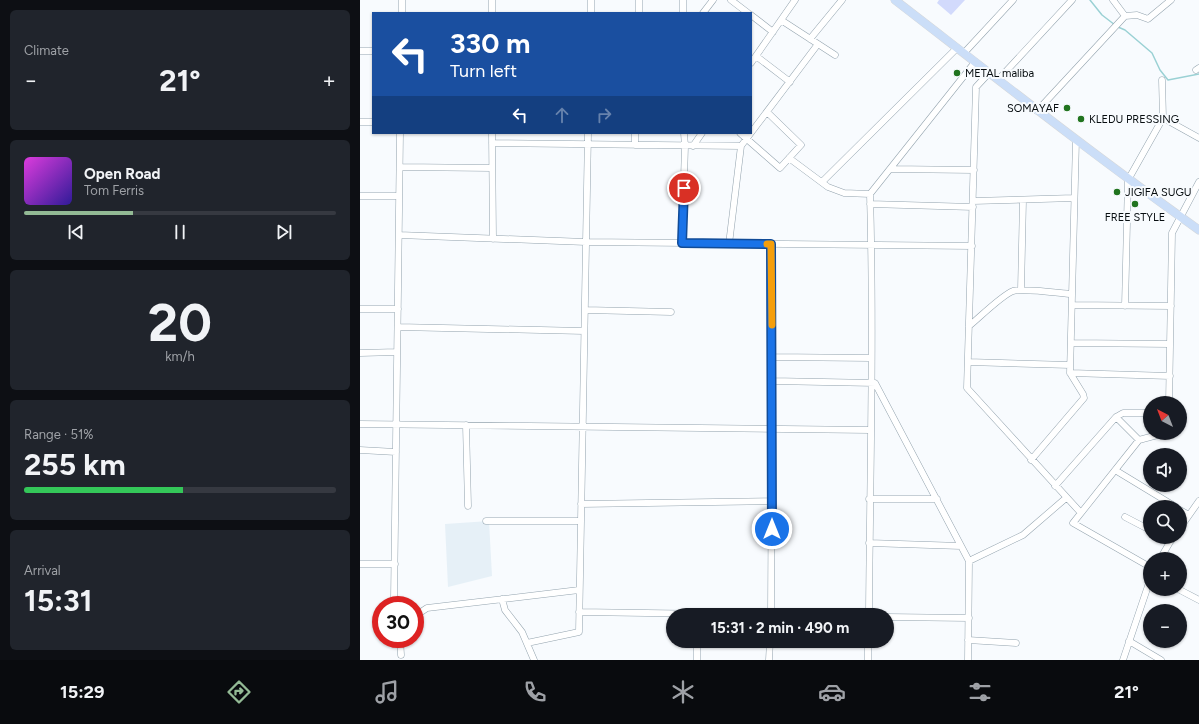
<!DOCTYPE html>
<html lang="en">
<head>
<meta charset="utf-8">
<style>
	body { margin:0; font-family:Figtree,sans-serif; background:#20242c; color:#f1f3f6; height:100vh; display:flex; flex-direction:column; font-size:15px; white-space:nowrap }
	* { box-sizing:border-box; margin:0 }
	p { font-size:13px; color:#9ea1a6 }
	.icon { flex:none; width:22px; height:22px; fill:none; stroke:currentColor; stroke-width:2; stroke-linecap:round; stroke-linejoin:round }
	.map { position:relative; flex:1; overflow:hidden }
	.details { display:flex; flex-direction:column; gap:10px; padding:10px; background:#0d0f14; width:360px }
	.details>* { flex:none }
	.guide { position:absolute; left:12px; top:12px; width:380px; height:122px; border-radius:0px; box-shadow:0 1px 3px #0004; background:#1a4fa0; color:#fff; overflow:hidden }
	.needle { width:26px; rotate:318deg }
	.buttons { position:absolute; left:783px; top:396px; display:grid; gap:8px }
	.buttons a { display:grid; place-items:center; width:44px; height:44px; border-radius:50%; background:#171b24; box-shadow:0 1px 3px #0004; font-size:20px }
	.speed { position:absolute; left:12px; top:596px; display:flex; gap:8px; font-size:20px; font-weight:700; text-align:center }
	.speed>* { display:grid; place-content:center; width:52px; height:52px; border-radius:50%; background:#171b24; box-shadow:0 1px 3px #0004; line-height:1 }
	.speed .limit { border:6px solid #d22; background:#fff; color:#111 }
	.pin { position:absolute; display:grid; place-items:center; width:34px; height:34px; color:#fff; margin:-17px; border:2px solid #fff; border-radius:50%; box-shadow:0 1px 4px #0007 }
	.me { position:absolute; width:44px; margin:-22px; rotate:0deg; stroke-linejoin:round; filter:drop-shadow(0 0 3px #0008) }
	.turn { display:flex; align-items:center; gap:14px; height:84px; padding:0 12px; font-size:18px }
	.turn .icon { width:52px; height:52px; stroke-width:2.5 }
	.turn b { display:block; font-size:28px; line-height:34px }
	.lanes { display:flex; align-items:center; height:38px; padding:0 12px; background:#0003; justify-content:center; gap:20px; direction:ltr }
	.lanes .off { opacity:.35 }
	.big { font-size:30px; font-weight:700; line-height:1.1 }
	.details .widget { flex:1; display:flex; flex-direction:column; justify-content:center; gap:6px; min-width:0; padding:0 14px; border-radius:6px; background:#20242c }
	.details .dial { align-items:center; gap:0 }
	.dial b { font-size:52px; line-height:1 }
	.song { display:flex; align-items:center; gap:12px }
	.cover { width:48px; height:48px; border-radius:6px; background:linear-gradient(135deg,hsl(300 70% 55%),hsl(250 70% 35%)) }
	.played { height:4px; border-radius:2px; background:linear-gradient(90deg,#93ba95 35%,#363941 35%) }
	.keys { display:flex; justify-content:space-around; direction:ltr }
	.heat { display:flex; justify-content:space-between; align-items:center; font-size:22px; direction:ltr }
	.charge { height:6px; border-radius:3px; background:linear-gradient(90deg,#34c759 51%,#363941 0) }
	.trip { position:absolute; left:306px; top:608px; width:228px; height:40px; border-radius:20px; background:#171b24; box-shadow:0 1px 3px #0004; font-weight:700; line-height:40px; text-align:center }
	.dock { display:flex; height:64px; justify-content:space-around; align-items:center; background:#090b0e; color:#9ea1a6 }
	.dock .icon { width:28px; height:28px }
	.dock .current { color:#93ba95 }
	.dock b { font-size:18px; color:#f1f3f6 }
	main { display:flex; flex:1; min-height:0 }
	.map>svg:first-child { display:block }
	.built { fill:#e6f0f7 }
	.green { fill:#d2dafc }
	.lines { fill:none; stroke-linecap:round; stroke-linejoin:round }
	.stream { stroke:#9ad1d4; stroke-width:1.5 }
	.minor-casing { stroke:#93a3ae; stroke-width:7 }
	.major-casing { stroke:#d7d8d9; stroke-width:9 }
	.minor { stroke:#fff; stroke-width:6 }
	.major { stroke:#cbdef8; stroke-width:8 }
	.route-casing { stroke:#114b97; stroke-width:10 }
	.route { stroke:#1a73e8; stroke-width:7 }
	.slow { stroke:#f59e0b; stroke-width:7 }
	.poi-dot { fill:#21741f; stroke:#f8fbfe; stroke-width:1.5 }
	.labels { text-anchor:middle; stroke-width:4; stroke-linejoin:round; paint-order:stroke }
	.poi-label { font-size:11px; fill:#070d10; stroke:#f8fbfe; text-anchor:start }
</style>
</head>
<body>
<main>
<section class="details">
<div class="widget"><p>Climate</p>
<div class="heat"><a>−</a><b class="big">21°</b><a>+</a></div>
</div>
<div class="widget">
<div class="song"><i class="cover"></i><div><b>Open Road</b><p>Tom Ferris</p></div></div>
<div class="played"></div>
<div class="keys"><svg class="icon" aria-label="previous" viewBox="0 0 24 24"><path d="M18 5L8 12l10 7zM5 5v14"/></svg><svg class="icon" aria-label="pause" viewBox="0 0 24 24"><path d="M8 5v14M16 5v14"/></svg><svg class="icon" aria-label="next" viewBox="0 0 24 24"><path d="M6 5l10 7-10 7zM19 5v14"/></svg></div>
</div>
<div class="widget dial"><b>20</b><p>km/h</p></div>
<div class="widget"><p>Range · 51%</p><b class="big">255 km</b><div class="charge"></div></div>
<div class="widget"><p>Arrival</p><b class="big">15:31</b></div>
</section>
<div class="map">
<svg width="839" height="660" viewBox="0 0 839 660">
	<rect width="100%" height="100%" fill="#f8fbfe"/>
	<!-- built -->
	<path class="built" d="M129,521L132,576L88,587L85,524Z"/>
	<!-- green -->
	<path class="green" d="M579,0H605L591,15L577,3Z"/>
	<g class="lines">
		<!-- stream -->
		<path class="stream" d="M730,0L742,15L755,25
			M758,27L765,30L792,53L800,70L808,80L839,74"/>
		<!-- minor casing -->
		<g class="minor-casing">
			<path id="minor" d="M132,0V13
				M371,0L388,13
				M753,0L765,16
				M42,13V0
				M231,13V0
				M279,13V0
				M323,13V0
				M343,13L353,0
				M391,15L413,32
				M421,20L475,55
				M450,39L482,0
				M0,51H13
				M604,53L653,0
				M396,56L430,82
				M391,63L435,0
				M836,70L839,68
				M629,73L616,87L607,388L721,513
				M638,80L712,0
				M677,111L765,16L777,15L788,19L811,0
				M803,118L839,138
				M0,122H13
				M132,133L133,239
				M380,133L420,168L441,145L407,112
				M132,143L381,146
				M275,145V133
				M333,146L342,133
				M429,158L468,187L484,193L510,194
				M40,167L132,168
				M530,169L614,170
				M462,182L597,48
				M0,196H39
				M613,201L714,198
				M510,204L613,207
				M39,235L226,242L612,246
				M322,243L325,146L324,133
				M369,244L381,146L458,44
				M661,290L663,200
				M712,305L811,306
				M765,306L768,180L803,118L802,80
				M0,309H38
				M225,310L311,312
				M609,326C619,318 642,295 653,291C665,288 698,293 712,294
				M38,327L224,331
				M711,343L810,344
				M0,353L37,352
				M412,357L511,358
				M608,362L710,365
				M710,373L810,376
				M412,381L515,383L609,561L608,660
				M809,403L812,233L839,182
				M756,417L779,440L805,433
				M0,424L510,430
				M106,425L108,506
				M779,440L713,523L790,567
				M0,450L36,452
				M671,460L724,398L723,394L710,373L716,140
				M755,470L816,507
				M695,486L756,417L763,413H790
				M509,499H577
				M221,504L412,501
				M820,510L829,515
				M765,517L790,530
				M126,521H221
				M820,528L839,501
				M803,537L811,541
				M509,543L601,546
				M800,559L813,537
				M609,561L663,535L706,498
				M0,564H35
				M818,589L839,600
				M142,599L145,610L162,632L174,660
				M34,600L40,133
				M219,612L422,615
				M411,615L412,429L411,244
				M509,615C510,475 514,334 510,194L615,62
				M55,616L67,608L219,590
				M527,617L609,618
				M40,639L41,655
				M608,640L656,643
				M337,641V660
				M769,641L801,660
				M167,643L219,632L228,133
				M409,660L410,641
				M508,660V641
				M763,660L790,580"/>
		</g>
		<!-- major casing -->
		<g class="major-casing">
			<path id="major" d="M535,0C636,78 735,156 839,230"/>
		</g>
		<!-- minor -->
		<use href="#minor" class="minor"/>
		<!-- major -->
		<use href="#major" class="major"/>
	</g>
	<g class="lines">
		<!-- route casing -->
		<g class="route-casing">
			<path id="route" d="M324,188L322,243L411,244L412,529"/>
		</g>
		<!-- route -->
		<use href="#route" class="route"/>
		<!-- slow -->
		<path class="slow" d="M407,244H411L412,325"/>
	</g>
	<!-- markers -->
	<g class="poi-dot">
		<circle cx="597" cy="73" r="4"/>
		<circle cx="707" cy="108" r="4"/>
		<circle cx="721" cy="119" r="4"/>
		<circle cx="757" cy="192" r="4"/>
		<circle cx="775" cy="204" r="4"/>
	</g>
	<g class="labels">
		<!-- poi labels -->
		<g class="poi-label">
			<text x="605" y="77">METAL maliba</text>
			<text x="699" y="112" text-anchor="end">SOMAYAF</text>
			<text x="729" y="123">KLEDU PRESSING</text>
			<text x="765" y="196">JIGIFA SUGU</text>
			<text x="775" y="221" text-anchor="middle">FREE STYLE</text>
		</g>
	</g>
</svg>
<div class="buttons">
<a><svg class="needle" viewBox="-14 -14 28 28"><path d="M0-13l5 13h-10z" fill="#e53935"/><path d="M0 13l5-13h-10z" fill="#9ea1a6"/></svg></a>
<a><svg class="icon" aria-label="sound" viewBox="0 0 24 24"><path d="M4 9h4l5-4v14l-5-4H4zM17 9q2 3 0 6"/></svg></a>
<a><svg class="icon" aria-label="search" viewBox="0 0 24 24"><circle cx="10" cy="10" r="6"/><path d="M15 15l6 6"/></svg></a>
<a>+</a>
<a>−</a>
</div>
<div class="speed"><div class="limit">30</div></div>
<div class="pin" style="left:324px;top:188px;background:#d93025"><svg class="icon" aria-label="arrive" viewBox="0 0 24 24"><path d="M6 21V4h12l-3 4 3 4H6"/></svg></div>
<svg class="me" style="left:412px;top:529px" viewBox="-20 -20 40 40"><circle r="17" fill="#1a73e8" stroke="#fff" stroke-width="3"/><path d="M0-11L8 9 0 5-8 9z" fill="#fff"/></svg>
<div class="trip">15:31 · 2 min · 490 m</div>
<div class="guide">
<div class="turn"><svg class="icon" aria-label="left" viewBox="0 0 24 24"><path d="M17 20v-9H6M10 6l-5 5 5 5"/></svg><div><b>330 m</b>Turn left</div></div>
<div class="lanes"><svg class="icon" aria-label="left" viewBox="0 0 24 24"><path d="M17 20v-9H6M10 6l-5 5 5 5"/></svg><svg class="icon off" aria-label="ahead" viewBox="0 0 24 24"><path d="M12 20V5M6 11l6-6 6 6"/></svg><svg class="icon off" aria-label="right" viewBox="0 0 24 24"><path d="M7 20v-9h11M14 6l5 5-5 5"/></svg></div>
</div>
</div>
</main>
<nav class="dock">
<b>15:29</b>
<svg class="icon current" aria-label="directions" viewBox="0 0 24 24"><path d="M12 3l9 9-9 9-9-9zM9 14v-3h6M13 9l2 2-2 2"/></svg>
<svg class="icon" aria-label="music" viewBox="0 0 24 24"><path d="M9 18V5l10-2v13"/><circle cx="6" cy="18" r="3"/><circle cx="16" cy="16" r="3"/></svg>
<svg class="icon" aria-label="phone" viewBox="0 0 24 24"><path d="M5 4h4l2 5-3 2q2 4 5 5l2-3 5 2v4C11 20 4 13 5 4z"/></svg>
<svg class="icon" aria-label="climate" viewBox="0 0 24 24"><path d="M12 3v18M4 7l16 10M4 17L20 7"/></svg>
<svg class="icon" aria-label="car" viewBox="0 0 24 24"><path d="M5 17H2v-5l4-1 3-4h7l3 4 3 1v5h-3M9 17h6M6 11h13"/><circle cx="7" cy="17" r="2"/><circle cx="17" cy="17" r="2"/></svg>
<svg class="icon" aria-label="filters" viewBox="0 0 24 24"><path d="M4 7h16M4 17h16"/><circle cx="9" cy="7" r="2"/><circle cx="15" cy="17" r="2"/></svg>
<b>21°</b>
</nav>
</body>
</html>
